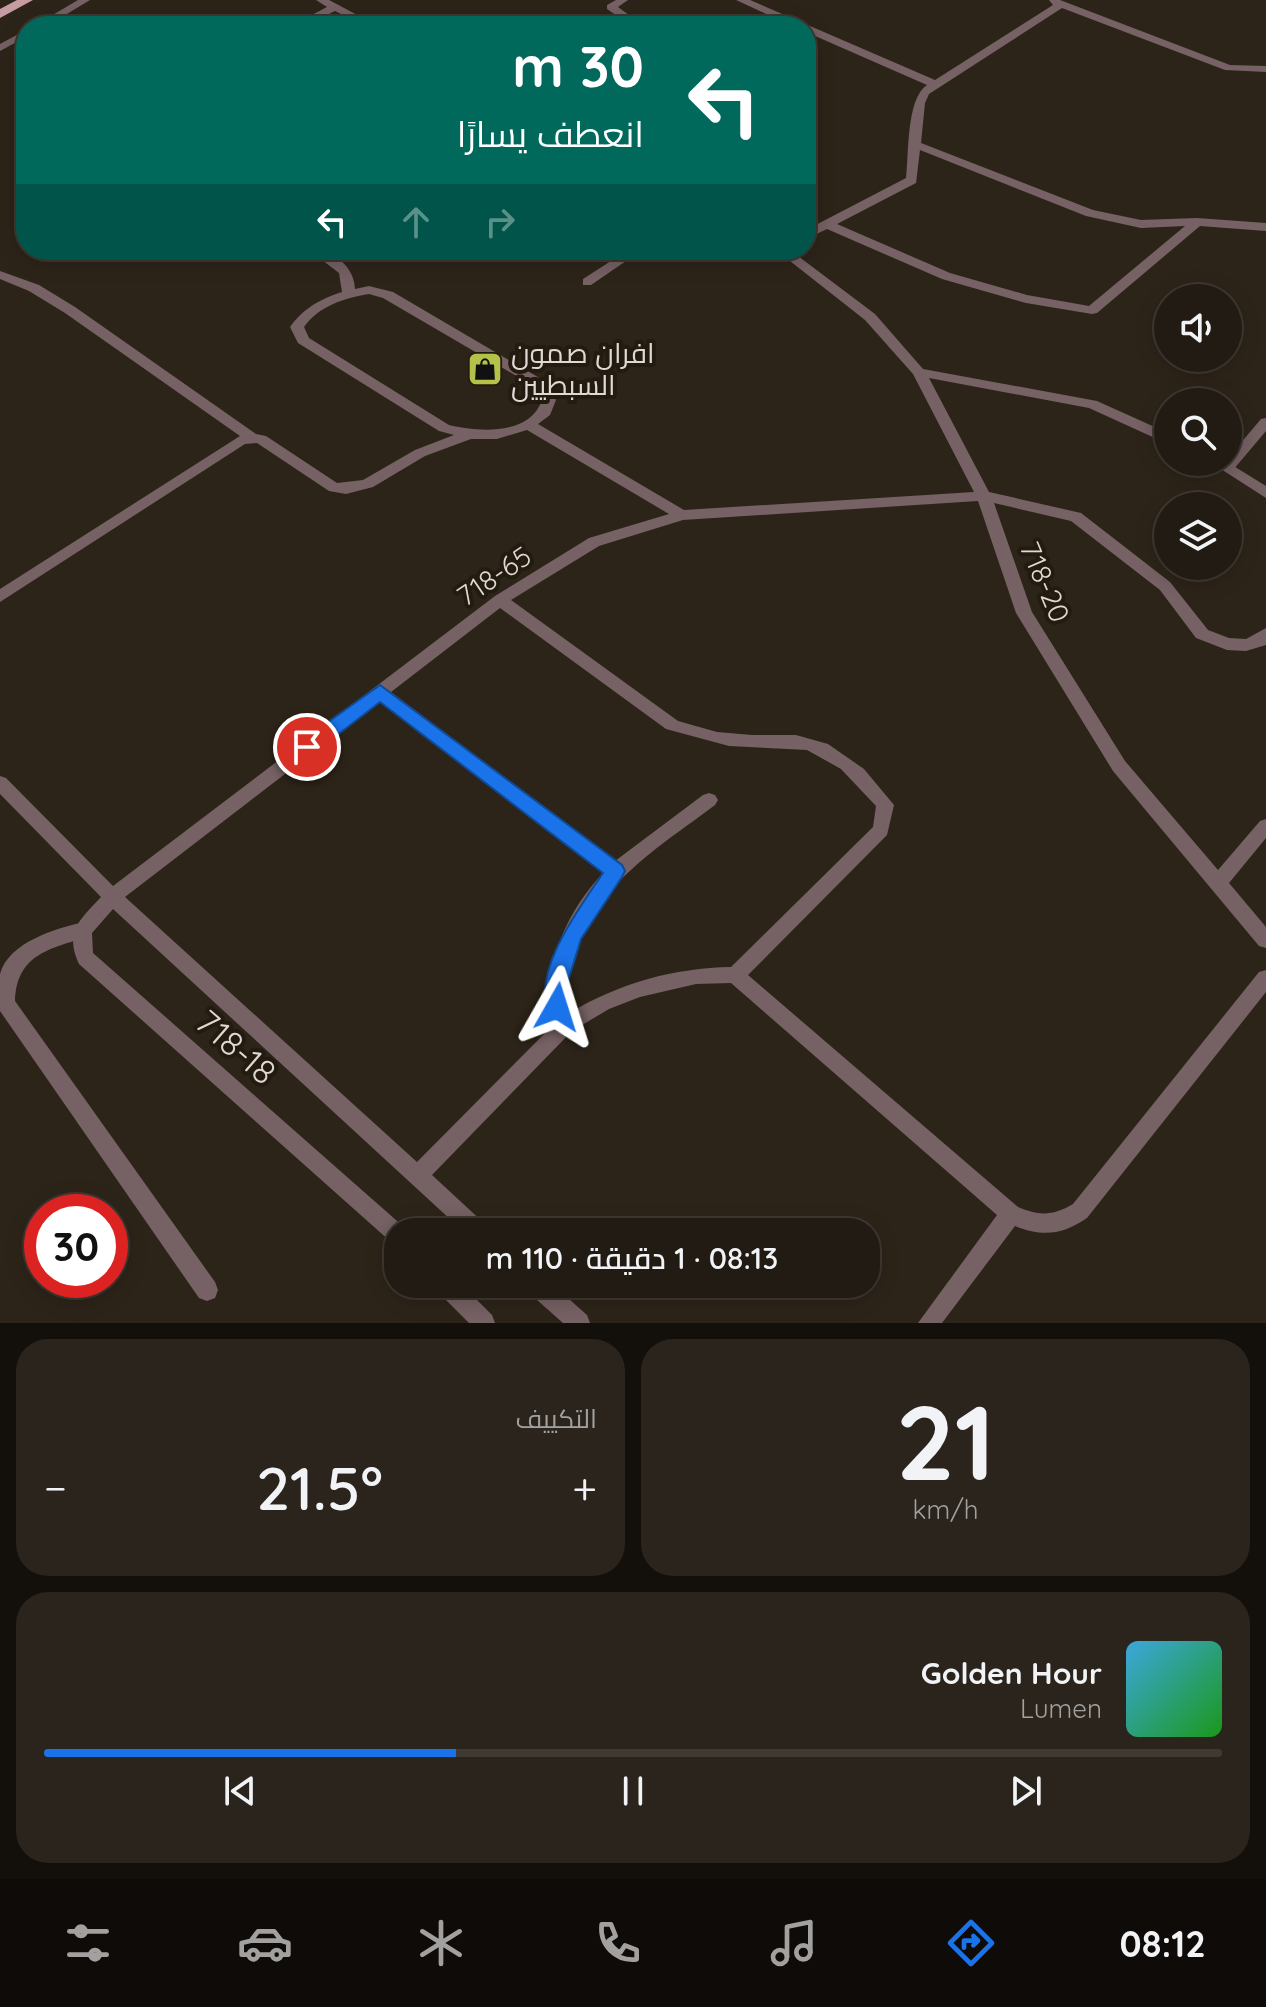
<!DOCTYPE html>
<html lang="ar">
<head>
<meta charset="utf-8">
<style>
	body { margin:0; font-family:Quicksand,Cairo,sans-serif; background:#2a241c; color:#f1f3f6; direction:rtl; height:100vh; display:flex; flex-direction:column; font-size:30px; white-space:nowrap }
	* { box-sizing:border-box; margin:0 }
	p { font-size:26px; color:#a2a1a0 }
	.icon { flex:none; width:44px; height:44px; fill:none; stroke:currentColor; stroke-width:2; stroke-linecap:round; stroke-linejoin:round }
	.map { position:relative; height:1323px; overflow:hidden; direction:ltr }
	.drawer { display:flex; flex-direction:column; gap:16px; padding:16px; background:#130f0a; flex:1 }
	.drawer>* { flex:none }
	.guide { position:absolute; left:16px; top:16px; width:800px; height:244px; border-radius:32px; box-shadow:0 4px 20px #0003,0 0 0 2px #3f3933; direction:rtl; background:#00695c; color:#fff; overflow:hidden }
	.controls { position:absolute; left:1154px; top:284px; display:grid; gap:16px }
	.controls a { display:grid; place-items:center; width:88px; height:88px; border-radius:50%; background:#221b13; box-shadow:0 4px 20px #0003,0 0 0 2px #3f3933; font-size:40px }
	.speed { position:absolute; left:24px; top:1194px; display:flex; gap:16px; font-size:40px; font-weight:700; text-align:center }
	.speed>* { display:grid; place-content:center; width:104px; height:104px; border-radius:50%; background:#221b13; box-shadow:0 4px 20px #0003,0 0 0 2px #3f3933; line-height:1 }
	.speed .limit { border:12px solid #d22; background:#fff; color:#111 }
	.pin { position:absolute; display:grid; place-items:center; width:68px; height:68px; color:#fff; margin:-34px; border:4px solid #fff; border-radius:50%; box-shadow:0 2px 8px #0007 }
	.me { position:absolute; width:88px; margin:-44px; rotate:6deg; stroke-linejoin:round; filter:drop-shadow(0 0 6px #0008) }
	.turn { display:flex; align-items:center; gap:28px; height:168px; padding:0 40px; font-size:36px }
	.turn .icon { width:104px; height:104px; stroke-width:2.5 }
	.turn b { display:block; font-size:56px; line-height:68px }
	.lanes { display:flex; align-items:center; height:76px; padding:0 40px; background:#0003; justify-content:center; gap:40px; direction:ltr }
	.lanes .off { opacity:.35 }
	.big { font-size:60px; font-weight:600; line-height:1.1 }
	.drawer .widget { flex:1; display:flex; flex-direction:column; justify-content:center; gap:12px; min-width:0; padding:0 28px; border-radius:32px; background:#2a241c }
	.drawer .dial { align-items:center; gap:0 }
	.dial b { font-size:104px; line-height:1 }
	.song { display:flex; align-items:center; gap:24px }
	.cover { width:96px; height:96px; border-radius:12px; background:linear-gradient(135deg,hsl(200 70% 55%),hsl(120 70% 35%)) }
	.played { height:8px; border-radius:4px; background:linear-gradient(90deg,#1a73e8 35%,#3f3933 35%) }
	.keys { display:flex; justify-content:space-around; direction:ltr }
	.heat { display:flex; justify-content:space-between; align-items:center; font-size:44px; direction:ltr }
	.drawer .tiles { flex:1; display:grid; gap:16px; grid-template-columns:1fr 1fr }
	.widget:last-child { grid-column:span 2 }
	.trip { position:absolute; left:384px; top:1218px; width:496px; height:80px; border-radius:32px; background:#221b13; box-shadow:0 4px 20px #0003,0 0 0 2px #3f3933; font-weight:600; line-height:80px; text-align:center; direction:rtl }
	.tab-bar { display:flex; height:128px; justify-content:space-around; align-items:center; background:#0e0b08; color:#a2a1a0 }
	.tab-bar .icon { width:56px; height:56px }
	.tab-bar .on { color:#1a73e8 }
	.tab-bar b { font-size:36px; color:#f1f3f6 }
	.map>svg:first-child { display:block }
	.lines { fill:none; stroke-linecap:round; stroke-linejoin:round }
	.lane { fill:#766164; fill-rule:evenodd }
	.street { fill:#766164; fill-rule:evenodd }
	.primary { fill:#c69ca2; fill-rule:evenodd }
	.route { fill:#1a73e8; stroke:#114b97; stroke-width:2 }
	.labels { text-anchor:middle; stroke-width:8; stroke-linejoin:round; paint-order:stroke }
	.poi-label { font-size:28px; fill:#ded9d2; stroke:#231b10; text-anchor:start }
	.street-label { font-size:28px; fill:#ded9d2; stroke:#231b10 }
	.near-street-label { font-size:34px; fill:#ded9d2; stroke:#231b10 }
</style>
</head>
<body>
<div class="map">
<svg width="1266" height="1323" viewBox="0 0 1266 1323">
	<rect width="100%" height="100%" fill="#2d2419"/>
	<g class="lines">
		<!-- lane -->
		<path class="lane" d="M1266,418V431L1233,470H1223L1221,467L1223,464L1228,462V458L1261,419Z
			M83,922L89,924L92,930L89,936C51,949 17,953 15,1001L215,1282L218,1290L215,1298L207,1301L199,1298L0,1011C0,1000 0,984 0,974C9,942 55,929 83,922Z"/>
		<!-- street -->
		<path class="street" d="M78,0H90L47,26H34Z
			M316,0H329L378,26H365L335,11L304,26H291L327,7Z
			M616,0H628L618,7L644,26H632L607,9V5Z
			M736,0H750L935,80L1053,5L1049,0H1060L1230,65L1266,66V72L1225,70L1062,8L929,94L925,103L921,143L1093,210L1141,220L1197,218L1266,223V231L1200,226L1097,313L1092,314L1026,303L942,279L827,229L806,239V230L906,178C909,154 906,99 927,85L806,32V26H792ZM920,150L1086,216L1141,228L1185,226L1089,306L1027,295L950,273L837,224L916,183Z
			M26,30V37L0,51V44Z
			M309,250C331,250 354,264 355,289L369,286L393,292L548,383L556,400L550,415L538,424L684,510L974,492L913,374L865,320L776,250H790L875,314L923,369L1097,401L1168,433V444L1089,408L929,378L989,492L1081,513L1170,582L1208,630L1229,638L1246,639L1266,628V645L1246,651L1227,650L1196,638L1160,590L1071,521L994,503L1032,612L1125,761L1218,870L1260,821L1266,819V838L1229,883L1266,927V948L1259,946L1113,771L1016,613L978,501L683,520L599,546L511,600L678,721L717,732L752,735H796L828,744L864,769L894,805L887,835L748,975L1018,1207C1039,1216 1053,1216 1073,1204L1259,972L1266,970V992L1087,1218C1062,1235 1043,1237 1015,1226L942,1323H918L997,1215L731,983L696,984L640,997L609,1009L572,1031L432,1175L486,1225L489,1232H464L113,909L92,933L93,953L405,1228L407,1232H398V1245L391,1242L79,964C64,931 80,920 101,897L0,794V776L6,778L113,886L495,596L589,538L669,514L527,430L497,439H471L425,456L373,487L346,494L329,491L257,443L245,444L0,602V589L240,436L65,313L29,291L0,279V271L39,285L75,307L256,434L266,436L337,483L363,480L415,450L454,435L439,431L298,343L290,327C304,308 320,299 342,292L339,273ZM369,294L383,298L537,388L542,400C530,436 478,432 449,425L309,338L304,327C319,306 344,298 369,294ZM500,608L666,729L729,746L807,750L841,769L876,806L873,827L731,967C674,968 620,983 571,1012C566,994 568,974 574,956C596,884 658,848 715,805L718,800L715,795L709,793L703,795L615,861L391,692ZM380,701L604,872C567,911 539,969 555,1023L417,1162L125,897Z
			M628,250H642L591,285H583V279Z
			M1210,462H1227L1266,486V498Z
			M435,1284H461L492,1315L495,1323H469L438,1292Z
			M525,1284H552L587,1315L590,1323H563L528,1292Z"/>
		<!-- primary -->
		<path class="primary" d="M17,0H33L0,18V9Z"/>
	</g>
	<!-- route -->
	<path class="route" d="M380,685L622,865L625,871L622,877L581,939L567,985L568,1007L564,1014L557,1016L549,1014C530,972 581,906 603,873L380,702L314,753H300L298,747L300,742Z"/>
	<!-- icons -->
	<defs>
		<g id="shop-square" transform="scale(1.8)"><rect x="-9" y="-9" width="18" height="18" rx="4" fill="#b5c24a" stroke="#231b10"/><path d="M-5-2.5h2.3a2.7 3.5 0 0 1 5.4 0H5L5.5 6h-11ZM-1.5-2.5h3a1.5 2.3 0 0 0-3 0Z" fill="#111"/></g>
	</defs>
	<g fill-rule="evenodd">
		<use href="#shop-square" x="485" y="369"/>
	</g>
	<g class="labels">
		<!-- poi labels -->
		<g class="poi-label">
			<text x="511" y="363">افران صمون<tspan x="511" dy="32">السبطيين</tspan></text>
		</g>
		<!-- street labels -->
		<g class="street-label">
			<text transform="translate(494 576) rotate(-34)" y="10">718-65</text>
			<text transform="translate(1045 582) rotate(67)" y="10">718-20</text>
		</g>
		<!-- near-street labels -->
		<g class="near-street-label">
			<text transform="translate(236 1047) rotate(41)" y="12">718-18</text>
		</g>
	</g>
</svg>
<div class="controls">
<a><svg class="icon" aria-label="sound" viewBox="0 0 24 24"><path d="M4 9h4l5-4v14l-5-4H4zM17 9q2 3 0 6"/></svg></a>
<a><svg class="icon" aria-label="search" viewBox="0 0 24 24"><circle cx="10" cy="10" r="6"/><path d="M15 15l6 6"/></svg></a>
<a><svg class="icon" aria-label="layers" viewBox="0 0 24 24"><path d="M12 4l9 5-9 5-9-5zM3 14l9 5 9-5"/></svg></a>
</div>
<div class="speed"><div class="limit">30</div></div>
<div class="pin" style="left:307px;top:747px;background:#d93025"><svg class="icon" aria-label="arrive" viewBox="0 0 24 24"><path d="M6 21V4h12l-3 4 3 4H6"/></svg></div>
<svg class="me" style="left:557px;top:1007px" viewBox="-20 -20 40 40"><path d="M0-17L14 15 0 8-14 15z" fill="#1a73e8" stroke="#fff" stroke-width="4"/></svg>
<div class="trip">08:13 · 1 دقيقة · 110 m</div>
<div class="guide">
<div class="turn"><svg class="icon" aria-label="left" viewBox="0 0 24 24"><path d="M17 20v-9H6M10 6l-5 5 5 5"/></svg><div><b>30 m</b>انعطف يسارًا</div></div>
<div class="lanes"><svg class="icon" aria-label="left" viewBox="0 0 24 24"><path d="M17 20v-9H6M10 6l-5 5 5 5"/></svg><svg class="icon off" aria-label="ahead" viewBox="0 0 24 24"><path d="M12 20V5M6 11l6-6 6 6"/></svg><svg class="icon off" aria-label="right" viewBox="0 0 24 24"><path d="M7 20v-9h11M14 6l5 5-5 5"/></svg></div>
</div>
</div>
<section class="drawer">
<div class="tiles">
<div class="widget dial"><b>21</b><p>km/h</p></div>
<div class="widget"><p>التكييف</p>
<div class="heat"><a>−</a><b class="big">21.5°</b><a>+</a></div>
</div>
<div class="widget">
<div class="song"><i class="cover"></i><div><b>Golden Hour</b><p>Lumen</p></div></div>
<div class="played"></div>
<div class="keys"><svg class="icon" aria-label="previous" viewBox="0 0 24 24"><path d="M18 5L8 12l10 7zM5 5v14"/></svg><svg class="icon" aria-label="pause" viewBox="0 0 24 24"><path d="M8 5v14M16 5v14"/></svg><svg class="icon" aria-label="next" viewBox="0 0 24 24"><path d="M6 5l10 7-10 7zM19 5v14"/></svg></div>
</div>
</div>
</section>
<nav class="tab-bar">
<b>08:12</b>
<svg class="icon on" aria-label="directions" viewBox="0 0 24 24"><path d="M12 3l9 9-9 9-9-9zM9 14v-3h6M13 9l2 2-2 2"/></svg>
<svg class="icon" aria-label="music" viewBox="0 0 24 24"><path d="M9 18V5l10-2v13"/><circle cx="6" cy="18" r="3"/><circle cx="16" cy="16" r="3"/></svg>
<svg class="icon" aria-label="phone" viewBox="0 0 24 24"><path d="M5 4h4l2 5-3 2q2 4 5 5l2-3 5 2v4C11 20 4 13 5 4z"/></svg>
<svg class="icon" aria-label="climate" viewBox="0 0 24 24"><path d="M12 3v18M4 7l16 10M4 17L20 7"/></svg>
<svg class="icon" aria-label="car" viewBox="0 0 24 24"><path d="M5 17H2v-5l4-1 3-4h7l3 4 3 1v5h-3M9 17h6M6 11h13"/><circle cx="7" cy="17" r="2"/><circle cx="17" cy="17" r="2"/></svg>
<svg class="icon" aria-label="filters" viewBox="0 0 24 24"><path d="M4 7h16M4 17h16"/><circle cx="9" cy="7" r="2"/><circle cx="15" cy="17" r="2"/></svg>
</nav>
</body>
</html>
